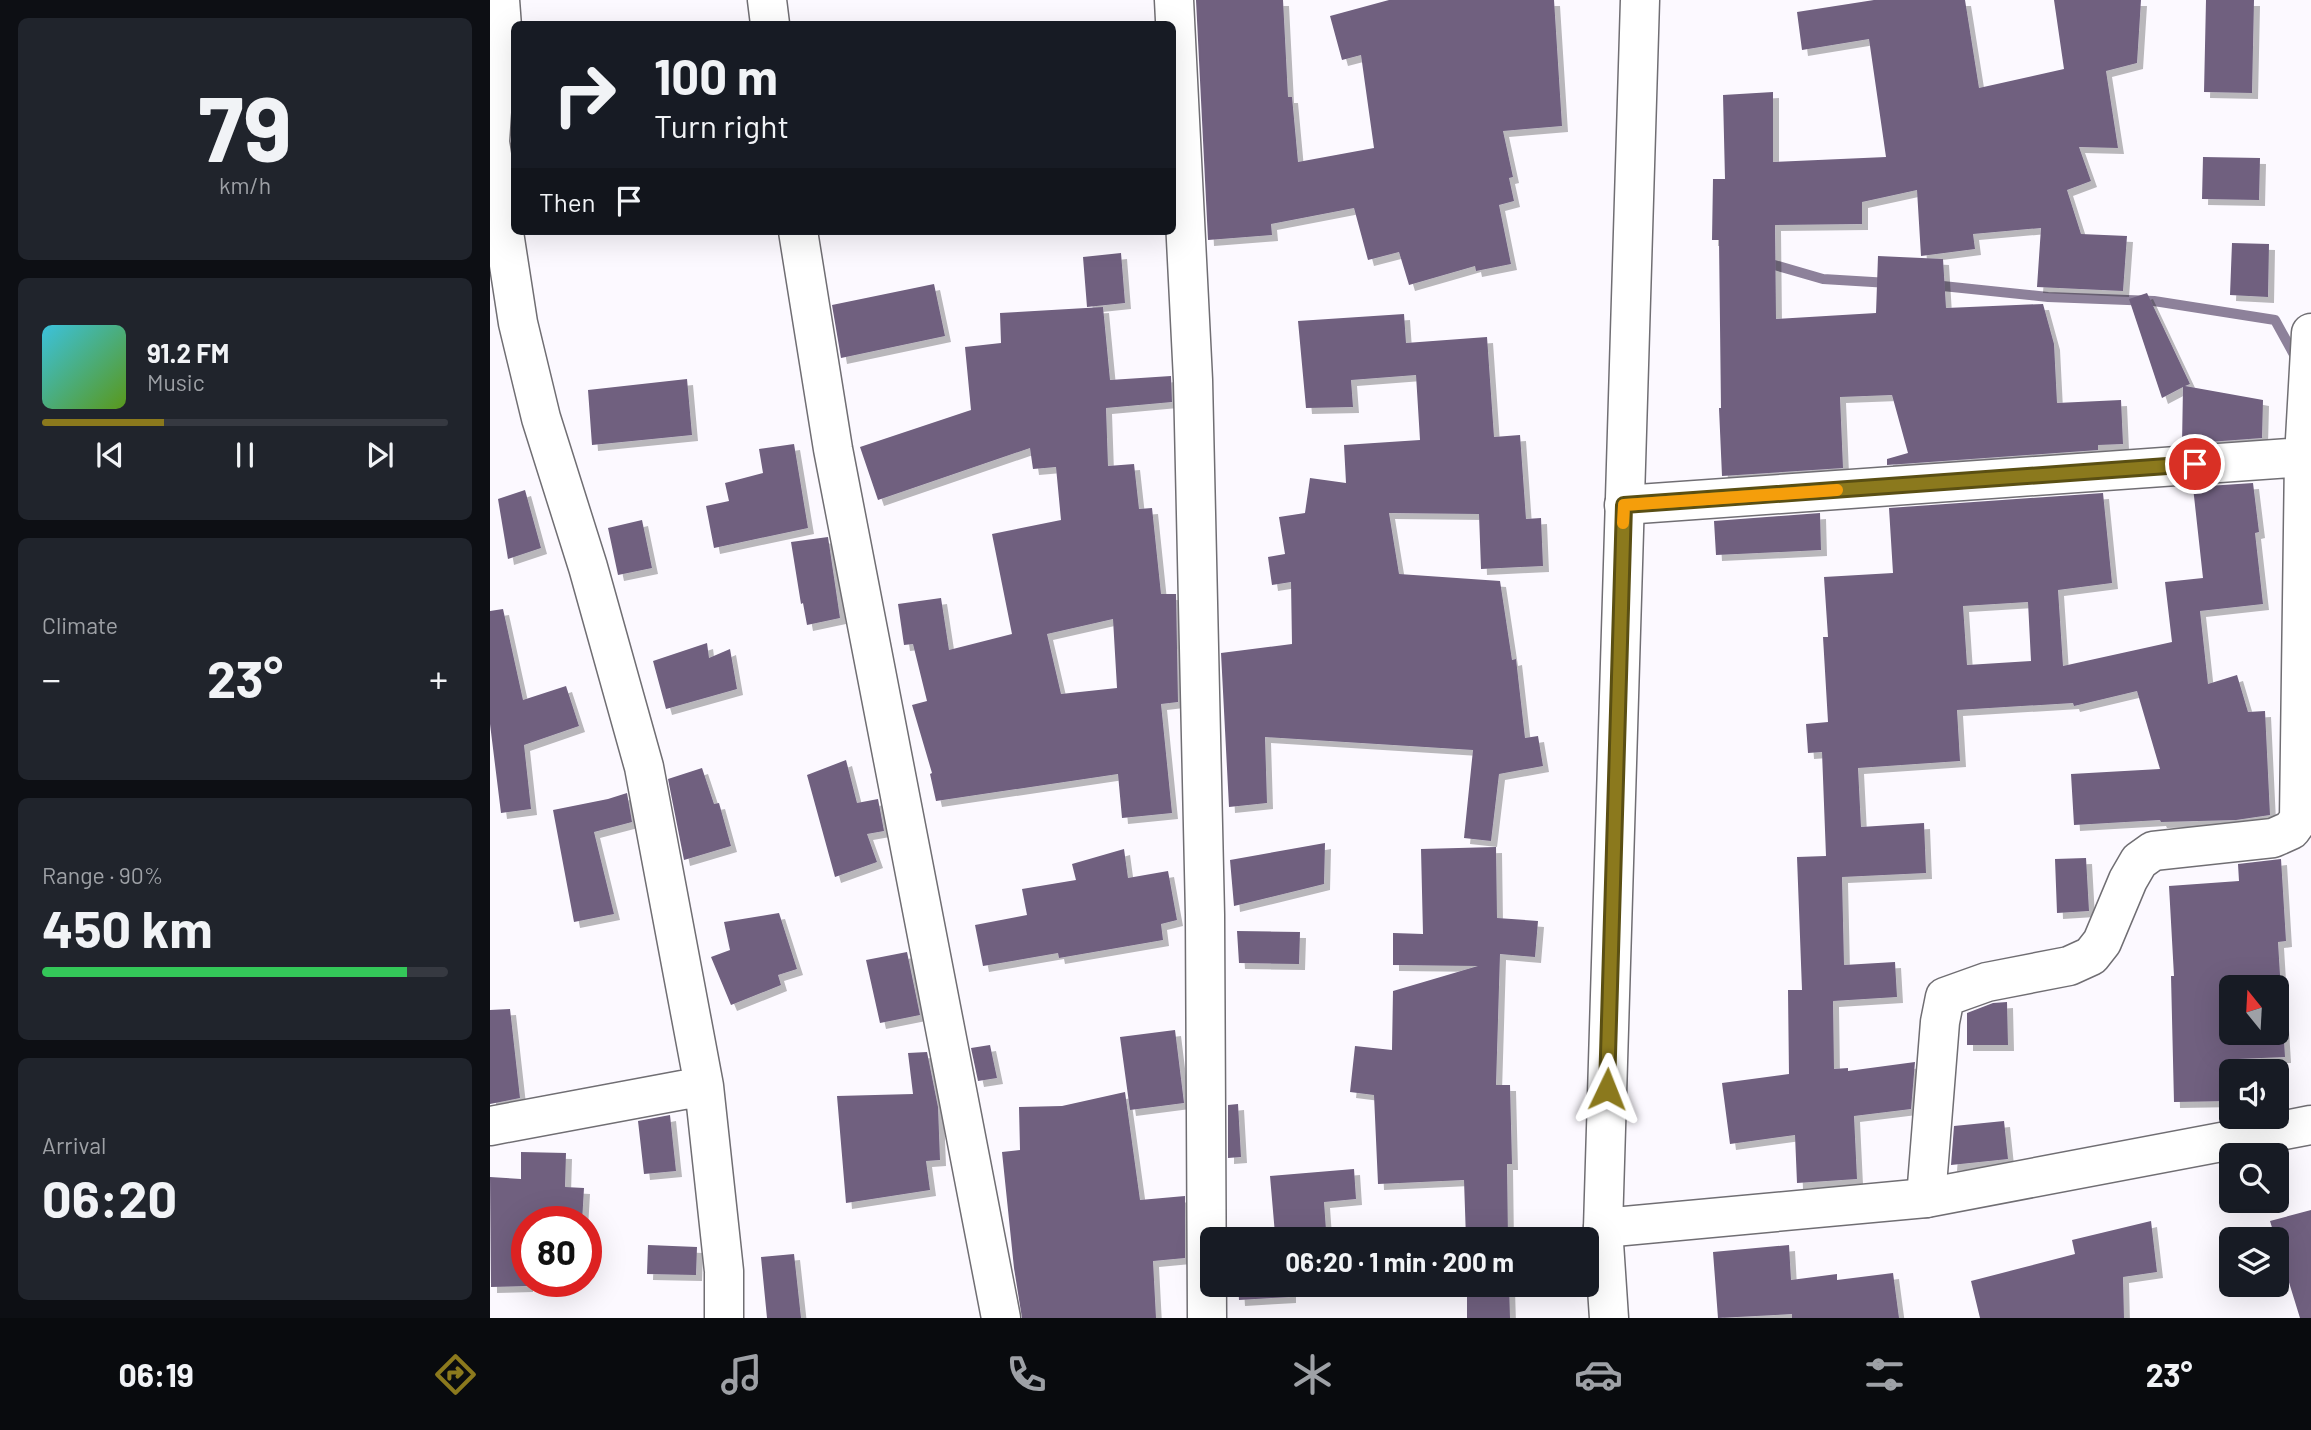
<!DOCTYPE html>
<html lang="en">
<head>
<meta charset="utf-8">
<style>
	body { margin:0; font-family:Barlow,sans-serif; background:#20242c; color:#f1f3f6; height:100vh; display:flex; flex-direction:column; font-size:26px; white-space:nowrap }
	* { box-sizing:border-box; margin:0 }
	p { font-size:23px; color:#9ea1a6 }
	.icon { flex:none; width:38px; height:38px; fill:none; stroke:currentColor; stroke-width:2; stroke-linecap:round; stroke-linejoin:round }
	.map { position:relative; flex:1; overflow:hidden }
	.side { display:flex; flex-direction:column; gap:18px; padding:18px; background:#0d0f14; width:490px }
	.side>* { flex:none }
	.hud { position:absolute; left:21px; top:21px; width:665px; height:214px; border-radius:10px; box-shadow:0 7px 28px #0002; background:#171b24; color:#f1f3f6; overflow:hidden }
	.needle { width:46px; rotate:342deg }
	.tools { position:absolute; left:1729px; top:975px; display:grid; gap:14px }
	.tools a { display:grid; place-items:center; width:70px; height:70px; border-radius:10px; background:#171b24; box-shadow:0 7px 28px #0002; font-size:35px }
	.speed { position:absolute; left:21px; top:1206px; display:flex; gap:14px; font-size:35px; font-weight:700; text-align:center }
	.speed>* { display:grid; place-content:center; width:91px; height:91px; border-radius:50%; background:#171b24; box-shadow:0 7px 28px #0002; line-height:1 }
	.speed .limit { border:10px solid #d22; background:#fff; color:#111 }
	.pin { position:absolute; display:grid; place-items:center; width:60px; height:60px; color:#fff; margin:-30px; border:4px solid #fff; border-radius:50%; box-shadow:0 2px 7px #0007 }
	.me { position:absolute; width:77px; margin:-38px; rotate:2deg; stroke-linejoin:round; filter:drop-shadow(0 0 5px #0008) }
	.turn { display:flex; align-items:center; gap:24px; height:147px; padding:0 28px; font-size:32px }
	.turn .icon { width:91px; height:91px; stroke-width:2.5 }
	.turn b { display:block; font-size:49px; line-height:60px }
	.then { display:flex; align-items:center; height:66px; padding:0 28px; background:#0003; gap:14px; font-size:26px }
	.big { font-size:52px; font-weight:700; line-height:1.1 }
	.side .widget { flex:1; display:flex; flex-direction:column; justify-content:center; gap:10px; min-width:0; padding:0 24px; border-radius:10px; background:#20242c }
	.side .dial { align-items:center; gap:0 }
	.dial b { font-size:91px; line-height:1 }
	.song { display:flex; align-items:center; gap:21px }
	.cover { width:84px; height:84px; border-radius:10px; background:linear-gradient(135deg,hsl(190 70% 55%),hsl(90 70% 35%)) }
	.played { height:7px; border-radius:4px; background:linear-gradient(90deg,#8b791d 30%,#363941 30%) }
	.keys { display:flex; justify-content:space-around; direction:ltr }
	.heat { display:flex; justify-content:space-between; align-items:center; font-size:38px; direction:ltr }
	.charge { height:10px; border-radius:5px; background:linear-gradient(90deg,#34c759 90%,#363941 0) }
	.trip { position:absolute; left:710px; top:1227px; width:399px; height:70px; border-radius:10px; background:#171b24; box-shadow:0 7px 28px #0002; font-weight:700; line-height:70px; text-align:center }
	.dock { display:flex; height:112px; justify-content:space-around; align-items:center; background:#090b0e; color:#9ea1a6 }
	.dock .icon { width:49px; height:49px }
	.dock .active { color:#8b791d }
	.dock b { font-size:32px; color:#f1f3f6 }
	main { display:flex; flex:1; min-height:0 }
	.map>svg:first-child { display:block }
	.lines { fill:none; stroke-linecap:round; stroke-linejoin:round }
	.stream { stroke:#8d819a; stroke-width:10 }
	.building { fill:#6f607f; fill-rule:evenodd; filter:url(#shadow) }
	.minor-casing { stroke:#706e73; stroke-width:41 }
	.tertiary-casing { stroke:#706e73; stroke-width:41 }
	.trunk-casing { stroke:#706e73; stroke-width:41 }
	.minor { stroke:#fff; stroke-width:38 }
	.tertiary { stroke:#fff; stroke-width:38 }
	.trunk { stroke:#fff; stroke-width:38 }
	.route-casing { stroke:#5a4f13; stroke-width:18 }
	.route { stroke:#8b791d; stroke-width:12 }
	.slow { stroke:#f59e0b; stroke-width:12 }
</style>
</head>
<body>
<main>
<section class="side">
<div class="widget dial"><b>79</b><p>km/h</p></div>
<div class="widget">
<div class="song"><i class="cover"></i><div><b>91.2 FM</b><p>Music</p></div></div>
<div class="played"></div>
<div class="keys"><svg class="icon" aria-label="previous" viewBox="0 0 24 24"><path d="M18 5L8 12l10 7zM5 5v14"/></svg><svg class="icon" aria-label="pause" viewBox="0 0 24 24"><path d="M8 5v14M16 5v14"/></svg><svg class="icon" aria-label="next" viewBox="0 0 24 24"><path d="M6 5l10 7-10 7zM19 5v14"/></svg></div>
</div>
<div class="widget"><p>Climate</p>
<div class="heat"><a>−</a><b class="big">23°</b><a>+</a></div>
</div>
<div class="widget"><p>Range · 90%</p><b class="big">450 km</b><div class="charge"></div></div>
<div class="widget"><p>Arrival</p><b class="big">06:20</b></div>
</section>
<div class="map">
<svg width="1821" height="1318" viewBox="0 0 1821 1318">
	<defs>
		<filter id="shadow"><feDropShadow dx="6" dy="6" stdDeviation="0" flood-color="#0004"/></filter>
	</defs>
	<rect width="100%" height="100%" fill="#fcf9ff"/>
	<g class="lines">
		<!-- stream -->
		<path class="stream" d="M1274,262L1333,279L1399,283
			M1443,285L1558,297L1664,301L1785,320L1807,360"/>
	</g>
	<!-- building -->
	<path class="building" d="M706,0H793L798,97H802L808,162L884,148L871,55L852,60L840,16L899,0H1064L1072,126L1013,131L1023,177L1019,178L1024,201L1009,205L1021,264L986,271L985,266L919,285L909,252L878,260L864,208L781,224L782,235L718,240Z
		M1384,0H1475L1489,88L1574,69L1564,0H1651L1647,63L1616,71L1628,148L1589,147L1601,181L1577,190L1591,234L1637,236L1633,291L1547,287L1551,228L1483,234L1485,249L1431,256L1427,190L1372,202V224L1285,225L1286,319L1386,313L1388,256L1453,259L1456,308L1553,304L1564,344L1567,403L1631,400L1633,444L1608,445V450L1397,465V459L1418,453L1402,395L1350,397L1353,468L1232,476L1229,408H1231L1229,240H1222L1223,179H1235L1233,95L1283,92V162L1396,157L1379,39L1312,50L1307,12Z
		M1716,0H1764L1762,93L1714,92Z
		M1713,157L1770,158L1769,200L1712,199Z
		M1742,243L1779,244L1778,297L1740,295Z
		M631,253L635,303L597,307L593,257Z
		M444,284L455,336L351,358L342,305Z
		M1657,293L1700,384L1695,386L1773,400L1772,438L1692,444L1693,387L1672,398L1639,299Z
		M613,307L620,380L681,376L682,402L616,408L618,466L644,464L649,509L662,508L671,594H686L688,702L671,704L682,813L632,818L628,774L446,801L440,774L442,773L422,705L437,701L423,644L414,645L408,604L451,598L459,650L522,634L502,534L571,520L566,467L543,469L540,448L388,500L370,447L481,410L475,347L511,343L510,313ZM623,619L627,688L571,694L557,634Z
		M914,314L916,343L997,337L1004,437L1030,435L1036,519L1051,518L1053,566L991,569L989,514L899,513L909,574L1010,581L1022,660L1026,659L1035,738L1048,736L1053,766L1009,774L1001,841L974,838L983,750L775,737L777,803L739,807L731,653L802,644L801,582L782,585L778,557L795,554L789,517L815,513L820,478L856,483L854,445L930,440L926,375L861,380L863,407L816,408L808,321Z
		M197,379L202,435L102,445L98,390Z
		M304,444L318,528L224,548L216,506L239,501L235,483L273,473L269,449Z
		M1763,483L1769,532L1765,533L1773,604L1710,611L1718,684L1747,675L1758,712L1775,711L1780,815L1746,820L1671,822L1670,820L1584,825L1581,774L1670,769L1647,691L1584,706L1583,703L1467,710L1470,761L1368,768L1371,827L1434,823L1436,873L1352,877L1354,965L1405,962L1407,997L1343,1001L1344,1069L1358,1068V1071L1425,1062L1421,1109L1364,1116L1367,1179L1307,1183L1305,1135L1240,1144L1232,1083L1299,1074L1298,990H1312L1307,857L1336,856L1332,752L1318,753L1316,724L1338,722L1333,637H1338L1334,577L1403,573L1399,508L1613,493L1622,583L1568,590L1573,666L1682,642L1675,582L1713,578L1703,487ZM1538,602L1541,661L1477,665L1473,606Z
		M35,490L51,548L18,559L8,499Z
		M1330,513L1331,550L1226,555L1224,521Z
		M152,520L162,568L128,575L118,528Z
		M338,537L350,618L317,625L313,603L311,604L301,542Z
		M13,609L33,700L76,686L89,726L34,745L41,809L11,813L0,724V611Z
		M217,643L219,658L240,649L247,689L176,709L163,661Z
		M356,760L367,803L388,799L394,831L377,834L387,862L345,877L317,775Z
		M212,768L224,804L229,803L241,846L194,860L178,779Z
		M137,793L142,822L104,832L124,914L84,922L63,810L118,799Z
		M835,843L834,884L744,906L740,860Z
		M1006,847L1007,918L1048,921L1045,957L1010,954L1006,1085H1020L1022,1164H1017L1018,1239H976L974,1180L888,1184L884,1095L860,1092L865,1046L902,1050L903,991L988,966L903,965V933L933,934L931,849Z
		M634,849L638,878L678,871L687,920L671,924L673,940L569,958L568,953L493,966L485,925L537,915L532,889L586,880L582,864Z
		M1596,858L1599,911L1567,913L1565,859Z
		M1791,859L1796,941L1788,942L1795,1057L1748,1059V1071H1741V1101L1684,1102L1681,976H1684L1679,886L1749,881L1748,864ZM1741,987H1787V1032H1741Z
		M289,913L307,969L288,975L291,985L241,1005L221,957L240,950L234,922Z
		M747,931L810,932L809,964L749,963Z
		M417,952L430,1015L390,1023L376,960Z
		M1517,1002L1518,1045H1477V1013L1503,1003Z
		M20,1009L30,1098L0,1104V1010Z
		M685,1030L694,1103L640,1110L630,1037Z
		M500,1045L507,1078L488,1081L481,1048Z
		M437,1052L448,1107L450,1160L436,1161L440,1190L356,1203L347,1096L423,1094L418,1053Z
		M635,1092L650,1200L695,1196V1258L663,1261L666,1318H532L524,1268L512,1152L530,1150L529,1107L572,1106Z
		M748,1104L751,1157L738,1158V1105Z
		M180,1115L186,1171L154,1174L148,1121Z
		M1514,1121L1518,1159L1461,1165L1464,1126Z
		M31,1152L76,1153L75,1187L94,1188L92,1222H37V1286L1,1287L0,1177L31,1179Z
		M864,1169L866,1199L834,1202L836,1230L785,1234L780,1176Z
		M1821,1210V1318H1810L1780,1221Z
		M1661,1221L1667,1272L1633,1277L1634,1318H1490L1481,1281L1585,1254L1582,1240Z
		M158,1245L207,1247L206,1275L157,1274Z
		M1299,1245L1301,1280L1347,1274V1280L1403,1273L1409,1318H1302V1314L1228,1318L1223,1252Z
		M304,1254L311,1318H277L271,1257Z
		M748,1284H800V1297L749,1300Z
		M977,1284H1019L1020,1318H977Z"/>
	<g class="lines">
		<!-- minor casing -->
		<g class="minor-casing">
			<path id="minor" d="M277,0L280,24
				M684,0L703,380L715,915L717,1318
				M0,142L28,323L51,418L98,567L154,767L214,1086L234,1271V1318
				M0,142L3,97L12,27L10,0
				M308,231L343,449L511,1318
				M1134,505L1814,457
				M0,1126L214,1086
				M1436,1198L1450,1022L1455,997L1497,982L1579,966L1601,956L1612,942L1638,880L1649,861L1663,851L1783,838L1801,830L1809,819L1814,457L1821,333"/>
		</g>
		<!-- tertiary casing -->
		<g class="tertiary-casing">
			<path id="tertiary" d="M1113,1228L1436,1198L1821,1125"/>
		</g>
		<!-- trunk casing -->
		<g class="trunk-casing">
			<path id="trunk" d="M1119,1318L1113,1228L1150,0"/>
		</g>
		<!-- minor -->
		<use href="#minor" class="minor"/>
		<!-- tertiary -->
		<use href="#tertiary" class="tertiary"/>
		<!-- trunk -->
		<use href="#trunk" class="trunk"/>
	</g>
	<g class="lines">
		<!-- route casing -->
		<g class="route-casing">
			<path id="route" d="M1117,1089L1134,505L1705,464"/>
		</g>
		<!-- route -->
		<use href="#route" class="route"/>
		<!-- slow -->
		<path class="slow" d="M1133,523L1134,505L1347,490"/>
	</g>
</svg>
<div class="tools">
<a><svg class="needle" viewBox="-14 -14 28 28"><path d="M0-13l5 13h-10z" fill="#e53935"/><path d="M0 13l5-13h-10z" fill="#9ea1a6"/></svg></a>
<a><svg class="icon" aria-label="sound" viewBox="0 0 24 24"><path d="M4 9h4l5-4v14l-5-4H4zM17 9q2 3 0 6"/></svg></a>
<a><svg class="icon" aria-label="search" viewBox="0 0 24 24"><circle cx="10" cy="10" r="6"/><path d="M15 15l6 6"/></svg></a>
<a><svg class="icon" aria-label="layers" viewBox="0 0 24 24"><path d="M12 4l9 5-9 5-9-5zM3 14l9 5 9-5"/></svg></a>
</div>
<div class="speed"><div class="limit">80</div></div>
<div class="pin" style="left:1705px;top:464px;background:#d93025"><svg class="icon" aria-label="arrive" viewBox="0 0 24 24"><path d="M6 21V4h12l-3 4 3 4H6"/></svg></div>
<svg class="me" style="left:1117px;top:1089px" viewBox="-20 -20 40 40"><path d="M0-17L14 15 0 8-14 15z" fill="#8b791d" stroke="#fff" stroke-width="4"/></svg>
<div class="trip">06:20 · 1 min · 200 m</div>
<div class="hud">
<div class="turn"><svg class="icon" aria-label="right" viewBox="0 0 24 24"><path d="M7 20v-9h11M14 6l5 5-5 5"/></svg><div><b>100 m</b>Turn right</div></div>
<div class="then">Then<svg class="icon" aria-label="arrive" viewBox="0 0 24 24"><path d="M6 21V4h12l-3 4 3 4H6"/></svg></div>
</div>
</div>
</main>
<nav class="dock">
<b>06:19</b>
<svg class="icon active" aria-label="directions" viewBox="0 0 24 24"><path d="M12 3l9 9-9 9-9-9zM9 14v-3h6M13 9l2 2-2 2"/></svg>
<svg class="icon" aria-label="music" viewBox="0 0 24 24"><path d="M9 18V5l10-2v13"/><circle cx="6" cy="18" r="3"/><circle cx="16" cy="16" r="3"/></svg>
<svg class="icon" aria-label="phone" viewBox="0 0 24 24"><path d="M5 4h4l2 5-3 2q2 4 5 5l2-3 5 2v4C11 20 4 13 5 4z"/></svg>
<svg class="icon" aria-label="climate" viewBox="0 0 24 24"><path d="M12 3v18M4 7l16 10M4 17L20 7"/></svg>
<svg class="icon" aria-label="car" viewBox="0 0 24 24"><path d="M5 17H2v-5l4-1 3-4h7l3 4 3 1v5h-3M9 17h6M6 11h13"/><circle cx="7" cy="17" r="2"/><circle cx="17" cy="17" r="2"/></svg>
<svg class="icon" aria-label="filters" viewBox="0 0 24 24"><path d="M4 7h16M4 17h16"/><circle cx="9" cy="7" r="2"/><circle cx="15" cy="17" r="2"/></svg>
<b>23°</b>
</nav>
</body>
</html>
